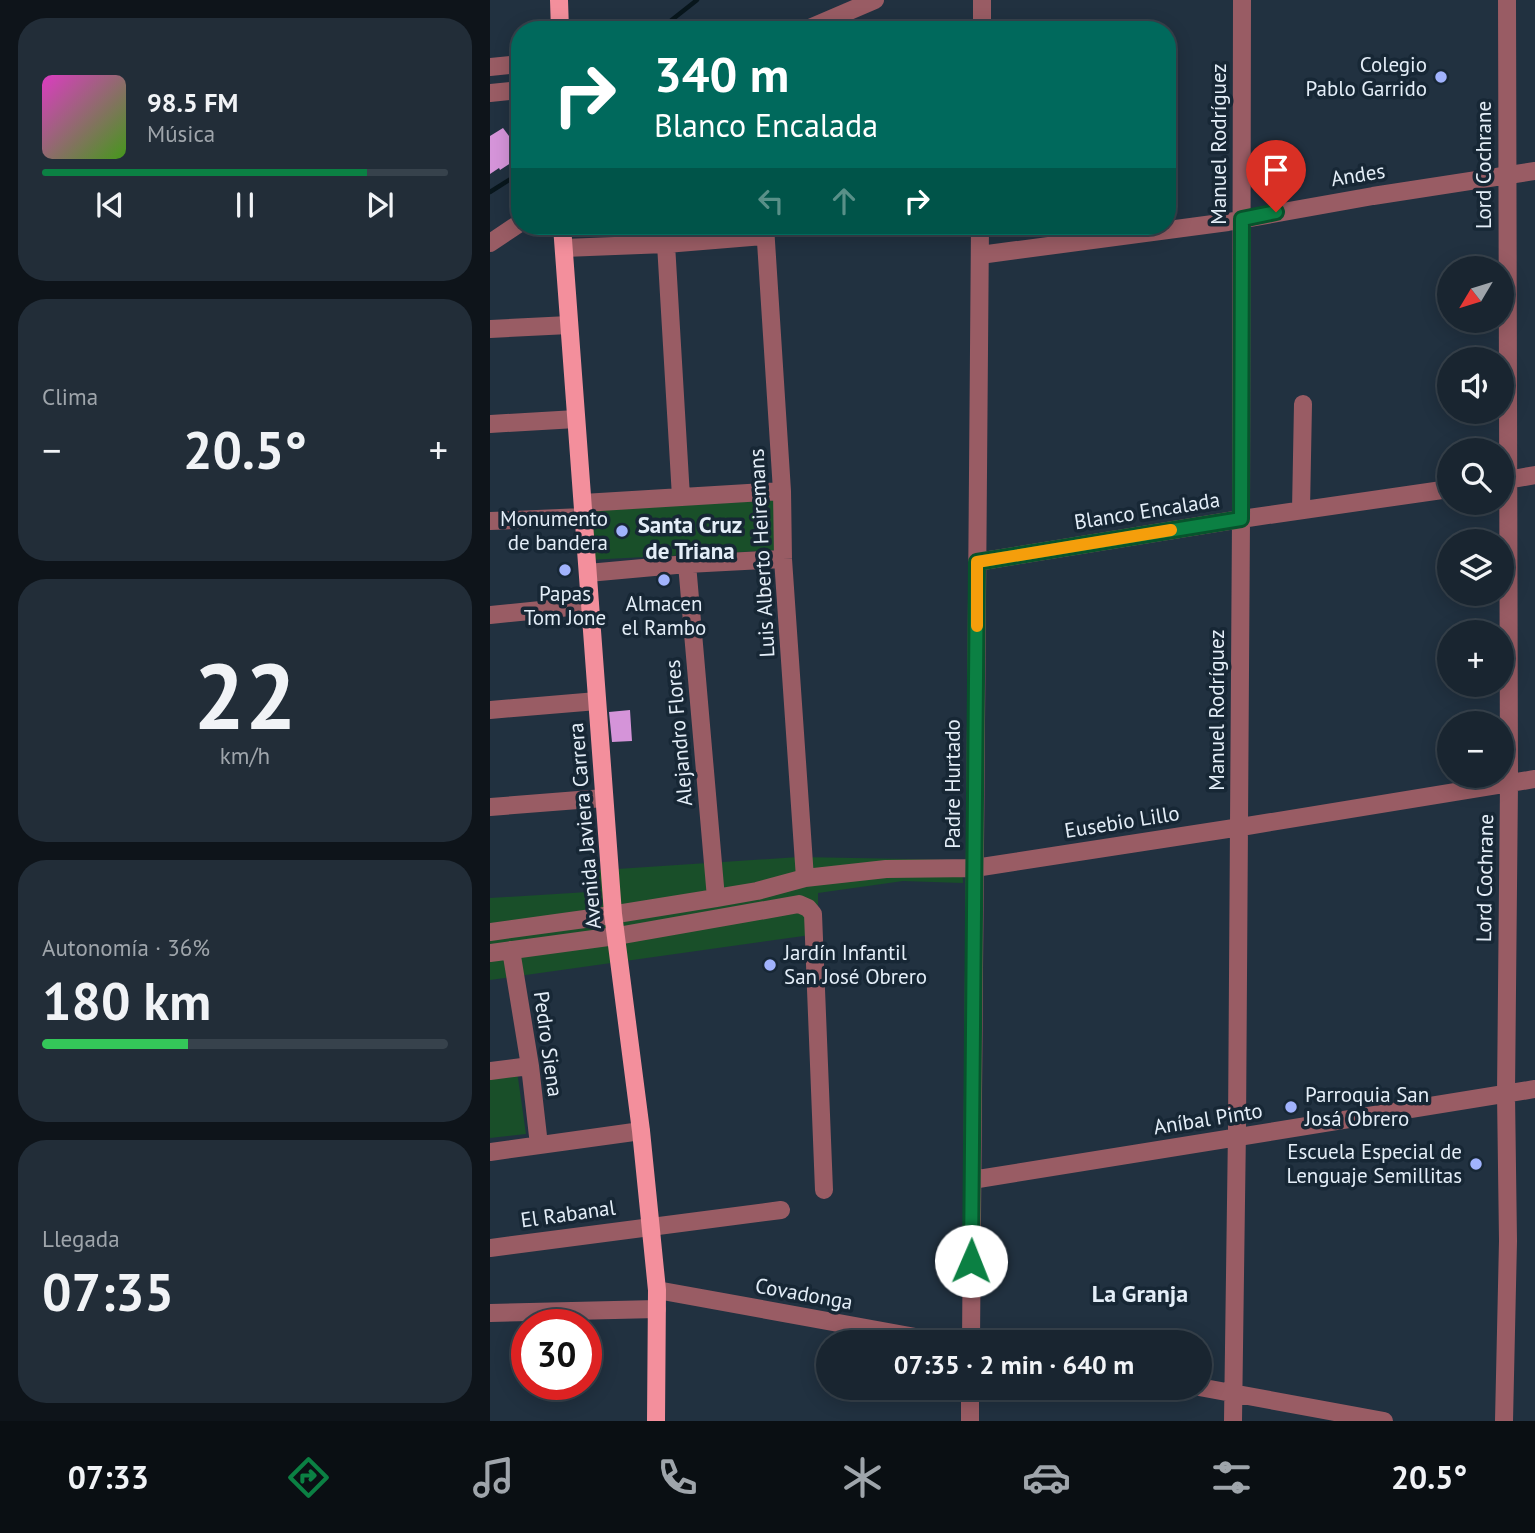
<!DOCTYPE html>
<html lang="es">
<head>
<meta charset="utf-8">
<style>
	body { margin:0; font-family:"PT Sans",sans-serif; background:#222d38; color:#f1f3f6; height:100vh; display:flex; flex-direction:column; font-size:26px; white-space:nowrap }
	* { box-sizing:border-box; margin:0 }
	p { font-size:23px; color:#9fa5ab }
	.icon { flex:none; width:38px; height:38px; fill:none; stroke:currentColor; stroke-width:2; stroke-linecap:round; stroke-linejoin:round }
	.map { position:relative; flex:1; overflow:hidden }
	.drawer { display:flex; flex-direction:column; gap:18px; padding:18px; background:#0e141a; width:490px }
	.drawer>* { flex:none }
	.banner { position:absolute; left:21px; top:21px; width:665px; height:214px; border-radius:28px; box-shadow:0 4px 18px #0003,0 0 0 2px #37424c; background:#00695c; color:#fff; overflow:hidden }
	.needle { width:46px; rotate:232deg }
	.fabs { position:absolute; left:947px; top:256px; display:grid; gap:14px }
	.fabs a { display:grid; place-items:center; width:77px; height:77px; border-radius:50%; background:#192530; box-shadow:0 4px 18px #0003,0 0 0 2px #37424c; font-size:35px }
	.speed { position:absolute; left:21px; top:1309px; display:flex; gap:14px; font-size:35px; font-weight:700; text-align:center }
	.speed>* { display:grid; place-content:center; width:91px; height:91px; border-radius:50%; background:#192530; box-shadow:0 4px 18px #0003,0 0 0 2px #37424c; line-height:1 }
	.speed .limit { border:10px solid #d22; background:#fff; color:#111 }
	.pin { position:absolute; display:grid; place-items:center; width:60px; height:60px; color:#fff; margin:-72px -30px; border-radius:50% 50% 50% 0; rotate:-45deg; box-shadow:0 0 7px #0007 }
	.pin .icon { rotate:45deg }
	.me { position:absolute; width:77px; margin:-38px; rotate:1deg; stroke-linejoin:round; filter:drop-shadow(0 0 5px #0008) }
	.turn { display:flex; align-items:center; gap:24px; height:147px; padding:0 28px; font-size:32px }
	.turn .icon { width:91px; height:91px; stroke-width:2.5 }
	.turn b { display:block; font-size:49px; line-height:60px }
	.lanes { display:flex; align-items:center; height:66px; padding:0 28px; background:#0003; justify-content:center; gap:35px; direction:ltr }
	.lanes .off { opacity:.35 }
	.big { font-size:52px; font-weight:700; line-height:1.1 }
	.drawer .widget { flex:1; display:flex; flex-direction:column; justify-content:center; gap:10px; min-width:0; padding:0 24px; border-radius:28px; background:#222d38 }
	.drawer .dial { align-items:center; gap:0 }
	.dial b { font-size:91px; line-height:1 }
	.song { display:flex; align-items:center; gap:21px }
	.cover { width:84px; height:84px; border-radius:10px; background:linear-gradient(135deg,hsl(310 70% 55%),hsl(100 70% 35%)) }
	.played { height:7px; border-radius:4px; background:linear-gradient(90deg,#0b8043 80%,#37424c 80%) }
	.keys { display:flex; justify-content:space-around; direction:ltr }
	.heat { display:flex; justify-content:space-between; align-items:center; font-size:38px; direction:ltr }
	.charge { height:10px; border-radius:5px; background:linear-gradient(90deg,#34c759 36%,#37424c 0) }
	.trip { position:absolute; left:326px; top:1330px; width:396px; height:70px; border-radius:35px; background:#192530; box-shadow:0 4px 18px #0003,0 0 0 2px #37424c; font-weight:700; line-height:70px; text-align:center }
	.dock { display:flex; height:112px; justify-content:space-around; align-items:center; background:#0a0f13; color:#9fa5ab }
	.dock .icon { width:49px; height:49px }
	.dock .current { color:#0b8043 }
	.dock b { font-size:32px; color:#f1f3f6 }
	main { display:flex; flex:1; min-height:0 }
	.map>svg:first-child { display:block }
	.green { fill:#194f29 }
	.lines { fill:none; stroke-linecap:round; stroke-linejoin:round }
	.stream { stroke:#08161c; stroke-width:4.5 }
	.building { fill:#d594d9 }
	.minor { stroke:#995c64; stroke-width:18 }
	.major { stroke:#f38f9c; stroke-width:18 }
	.route-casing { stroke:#07532c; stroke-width:18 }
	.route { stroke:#0b8043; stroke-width:12 }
	.slow { stroke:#f59e0b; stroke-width:12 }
	.poi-dot { fill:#a1b3fd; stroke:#172735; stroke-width:2.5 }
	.labels { text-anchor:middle; stroke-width:7; stroke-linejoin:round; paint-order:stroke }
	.poi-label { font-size:21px; fill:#e4eef8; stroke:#172735; text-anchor:end }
	.street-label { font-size:21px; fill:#e4eef8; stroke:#172735 }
	.neighbourhood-label { font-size:23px; font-weight:bold; fill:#e4eef8; stroke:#172735 }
	.quarter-label { font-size:24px; font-weight:bold; fill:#e4eef8; stroke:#172735 }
</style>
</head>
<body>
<main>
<section class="drawer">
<div class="widget">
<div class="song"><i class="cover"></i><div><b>98.5 FM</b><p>Música</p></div></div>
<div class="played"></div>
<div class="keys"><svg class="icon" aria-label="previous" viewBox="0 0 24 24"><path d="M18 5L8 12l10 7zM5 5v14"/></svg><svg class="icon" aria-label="pause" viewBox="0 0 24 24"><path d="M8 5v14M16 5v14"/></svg><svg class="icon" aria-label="next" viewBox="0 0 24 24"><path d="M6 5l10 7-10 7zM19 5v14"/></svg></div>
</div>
<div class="widget"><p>Clima</p>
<div class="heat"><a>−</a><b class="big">20.5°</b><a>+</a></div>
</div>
<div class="widget dial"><b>22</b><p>km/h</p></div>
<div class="widget"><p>Autonomía · 36%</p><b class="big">180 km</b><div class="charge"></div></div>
<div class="widget"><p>Llegada</p><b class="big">07:35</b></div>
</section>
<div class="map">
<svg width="1045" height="1421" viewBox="0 0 1045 1421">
	<rect width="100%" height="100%" fill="#213140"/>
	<!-- green -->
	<path class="green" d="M287,500L289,550L98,560L96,511Z
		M309,857L472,860L473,883L413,881L328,893V934L0,980V898L98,892L97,871Z
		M27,1071L36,1134L0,1138V1074Z"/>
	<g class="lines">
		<!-- stream -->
		<path class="stream" d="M169,30L207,0
			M0,192L30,173"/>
	</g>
	<!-- building -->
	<path class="building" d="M13,128L19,136L30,129V157L10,170L9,168L0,174V136Z
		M140,710L142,741L122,742L119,712Z"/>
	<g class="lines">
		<!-- minor -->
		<path class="minor" d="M315,30L385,0
			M492,30V0
			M0,67L30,64
			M0,93L30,90
			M275,226L292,491L293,559L315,878
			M0,243L30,223
			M176,244L191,497
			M74,248L176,244L275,236
			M490,255L738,222L883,196L1045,171
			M0,329L79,325
			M0,424L86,419
			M1012,481L1045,475
			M93,503L292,491
			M811,510L813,404
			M0,521L93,517
			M487,562L751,519L959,489
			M197,564L226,898
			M98,573L197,564L293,559
			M0,615L100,605
			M0,710L107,701
			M0,807L114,798
			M0,932L102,918L226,898L267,891L315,878L396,869L485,868L757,826L1045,779
			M21,950L40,1066L49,1145
			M0,953L133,935L309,904L318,908L323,914L334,1190
			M0,1071L40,1066
			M0,1152L151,1131
			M482,1180L1045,1089
			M0,1248L291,1210
			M167,1290L453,1342
			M0,1313L167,1309
			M481,1342L490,226
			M709,1387L894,1421
			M480,1421V1388
			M743,1421L747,1129L751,519L752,0
			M1014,1421L1018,1241L1016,1094L1019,783L1017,0"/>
		<!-- major -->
		<path class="major" d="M69,0L70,30
			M72,226L123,914L151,1131L167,1290L166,1421"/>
	</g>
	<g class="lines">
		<!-- route casing -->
		<g class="route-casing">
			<path id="route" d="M481,1261L487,562L751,519L752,219L786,212"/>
		</g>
		<!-- route -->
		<use href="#route" class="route"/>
		<!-- slow -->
		<path class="slow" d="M487,626V562L681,530"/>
	</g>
	<!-- markers -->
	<g class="poi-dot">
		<circle cx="951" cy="77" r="7"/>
		<circle cx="132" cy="531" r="7"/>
		<circle cx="75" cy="570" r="7"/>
		<circle cx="174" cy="580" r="7"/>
		<circle cx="280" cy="965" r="7"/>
		<circle cx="801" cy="1107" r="7"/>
		<circle cx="986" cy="1164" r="7"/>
	</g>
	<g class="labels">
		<!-- poi labels -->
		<g class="poi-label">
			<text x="937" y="72">Colegio<tspan x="937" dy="24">Pablo Garrido</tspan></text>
			<text x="118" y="526">Monumento<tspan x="118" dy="24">de bandera</tspan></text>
			<text x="75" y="601" text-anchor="middle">Papas<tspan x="75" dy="24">Tom Jone</tspan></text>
			<text x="174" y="611" text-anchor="middle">Almacen<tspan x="174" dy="24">el Rambo</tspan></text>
			<text x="294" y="960" text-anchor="start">Jardín Infantil<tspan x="294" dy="24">San José Obrero</tspan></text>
			<text x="815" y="1102" text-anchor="start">Parroquia San<tspan x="815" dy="24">Josá Obrero</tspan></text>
			<text x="972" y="1159">Escuela Especial de<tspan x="972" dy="24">Lenguaje Semillitas</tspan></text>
		</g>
		<!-- street labels -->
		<g class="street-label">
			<text transform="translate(729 144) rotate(-90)" y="7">Manuel Rodríguez</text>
			<text transform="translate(994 165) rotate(-90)" y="7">Lord Cochrane</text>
			<text transform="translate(868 175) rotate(-9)" y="7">Andes</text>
			<text transform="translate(657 511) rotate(-9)" y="7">Blanco Encalada</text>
			<text transform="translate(272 553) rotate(-93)" y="7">Luis Alberto Heiremans</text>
			<text transform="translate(727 710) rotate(-90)" y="7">Manuel Rodríguez</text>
			<text transform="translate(189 733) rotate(-95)" y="7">Alejandro Flores</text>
			<text transform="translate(463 784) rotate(-90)" y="7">Padre Hurtado</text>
			<text transform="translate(632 822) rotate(-9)" y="7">Eusebio Lillo</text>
			<text transform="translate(95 826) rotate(-95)" y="7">Avenida Javiera Carrera</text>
			<text transform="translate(995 878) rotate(-89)" y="7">Lord Cochrane</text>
			<text transform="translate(58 1044) rotate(82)" y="7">Pedro Siena</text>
			<text transform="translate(718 1119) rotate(-9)" y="7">Aníbal Pinto</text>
			<text transform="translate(78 1214) rotate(-8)" y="7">El Rabanal</text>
			<text transform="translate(314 1294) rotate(10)" y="7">Covadonga</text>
		</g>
		<!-- neighbourhood labels -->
		<g class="neighbourhood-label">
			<text x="200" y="533">Santa Cruz<tspan x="200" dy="26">de Triana</tspan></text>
		</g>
		<!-- quarter labels -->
		<g class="quarter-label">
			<text x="650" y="1302">La Granja</text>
		</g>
	</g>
</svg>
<div class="fabs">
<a><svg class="needle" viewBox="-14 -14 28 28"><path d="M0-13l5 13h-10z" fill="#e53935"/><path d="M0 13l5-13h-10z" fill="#9fa5ab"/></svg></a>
<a><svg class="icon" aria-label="sound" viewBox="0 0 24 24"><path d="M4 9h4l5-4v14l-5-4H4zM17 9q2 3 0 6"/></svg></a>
<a><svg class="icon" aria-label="search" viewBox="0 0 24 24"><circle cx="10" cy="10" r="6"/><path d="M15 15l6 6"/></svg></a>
<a><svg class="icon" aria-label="layers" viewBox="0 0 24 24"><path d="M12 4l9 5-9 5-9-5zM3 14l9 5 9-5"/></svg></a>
<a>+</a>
<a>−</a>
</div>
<div class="speed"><div class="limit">30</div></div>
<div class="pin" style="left:786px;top:212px;background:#d93025"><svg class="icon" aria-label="arrive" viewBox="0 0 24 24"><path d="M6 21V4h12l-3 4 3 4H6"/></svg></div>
<svg class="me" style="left:481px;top:1261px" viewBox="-20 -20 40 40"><circle r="19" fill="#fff"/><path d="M0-13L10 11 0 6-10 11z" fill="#0b8043"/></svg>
<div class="trip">07:35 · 2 min · 640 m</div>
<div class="banner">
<div class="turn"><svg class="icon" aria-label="right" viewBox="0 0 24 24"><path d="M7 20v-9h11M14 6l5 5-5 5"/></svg><div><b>340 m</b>Blanco Encalada</div></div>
<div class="lanes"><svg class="icon off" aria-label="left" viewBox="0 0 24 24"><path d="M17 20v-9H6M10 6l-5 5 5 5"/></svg><svg class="icon off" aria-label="ahead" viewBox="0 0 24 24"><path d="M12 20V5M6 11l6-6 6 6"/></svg><svg class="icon" aria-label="right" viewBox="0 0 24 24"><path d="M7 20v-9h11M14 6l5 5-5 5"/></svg></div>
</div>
</div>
</main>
<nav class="dock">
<b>07:33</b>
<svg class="icon current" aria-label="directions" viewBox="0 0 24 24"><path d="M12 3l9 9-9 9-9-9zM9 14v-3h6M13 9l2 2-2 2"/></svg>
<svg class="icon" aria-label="music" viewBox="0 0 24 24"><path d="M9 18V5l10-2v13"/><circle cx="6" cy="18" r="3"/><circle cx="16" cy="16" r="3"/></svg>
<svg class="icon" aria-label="phone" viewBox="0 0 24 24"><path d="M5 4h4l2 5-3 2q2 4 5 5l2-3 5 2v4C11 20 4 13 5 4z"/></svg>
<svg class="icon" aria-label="climate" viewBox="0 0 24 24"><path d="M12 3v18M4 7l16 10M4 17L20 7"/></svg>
<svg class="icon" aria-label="car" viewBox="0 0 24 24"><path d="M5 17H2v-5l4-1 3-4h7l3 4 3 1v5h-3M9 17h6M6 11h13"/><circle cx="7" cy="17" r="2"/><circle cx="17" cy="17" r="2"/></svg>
<svg class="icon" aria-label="filters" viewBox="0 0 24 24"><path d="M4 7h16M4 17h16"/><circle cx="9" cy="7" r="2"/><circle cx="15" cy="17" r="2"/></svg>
<b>20.5°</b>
</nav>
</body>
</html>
